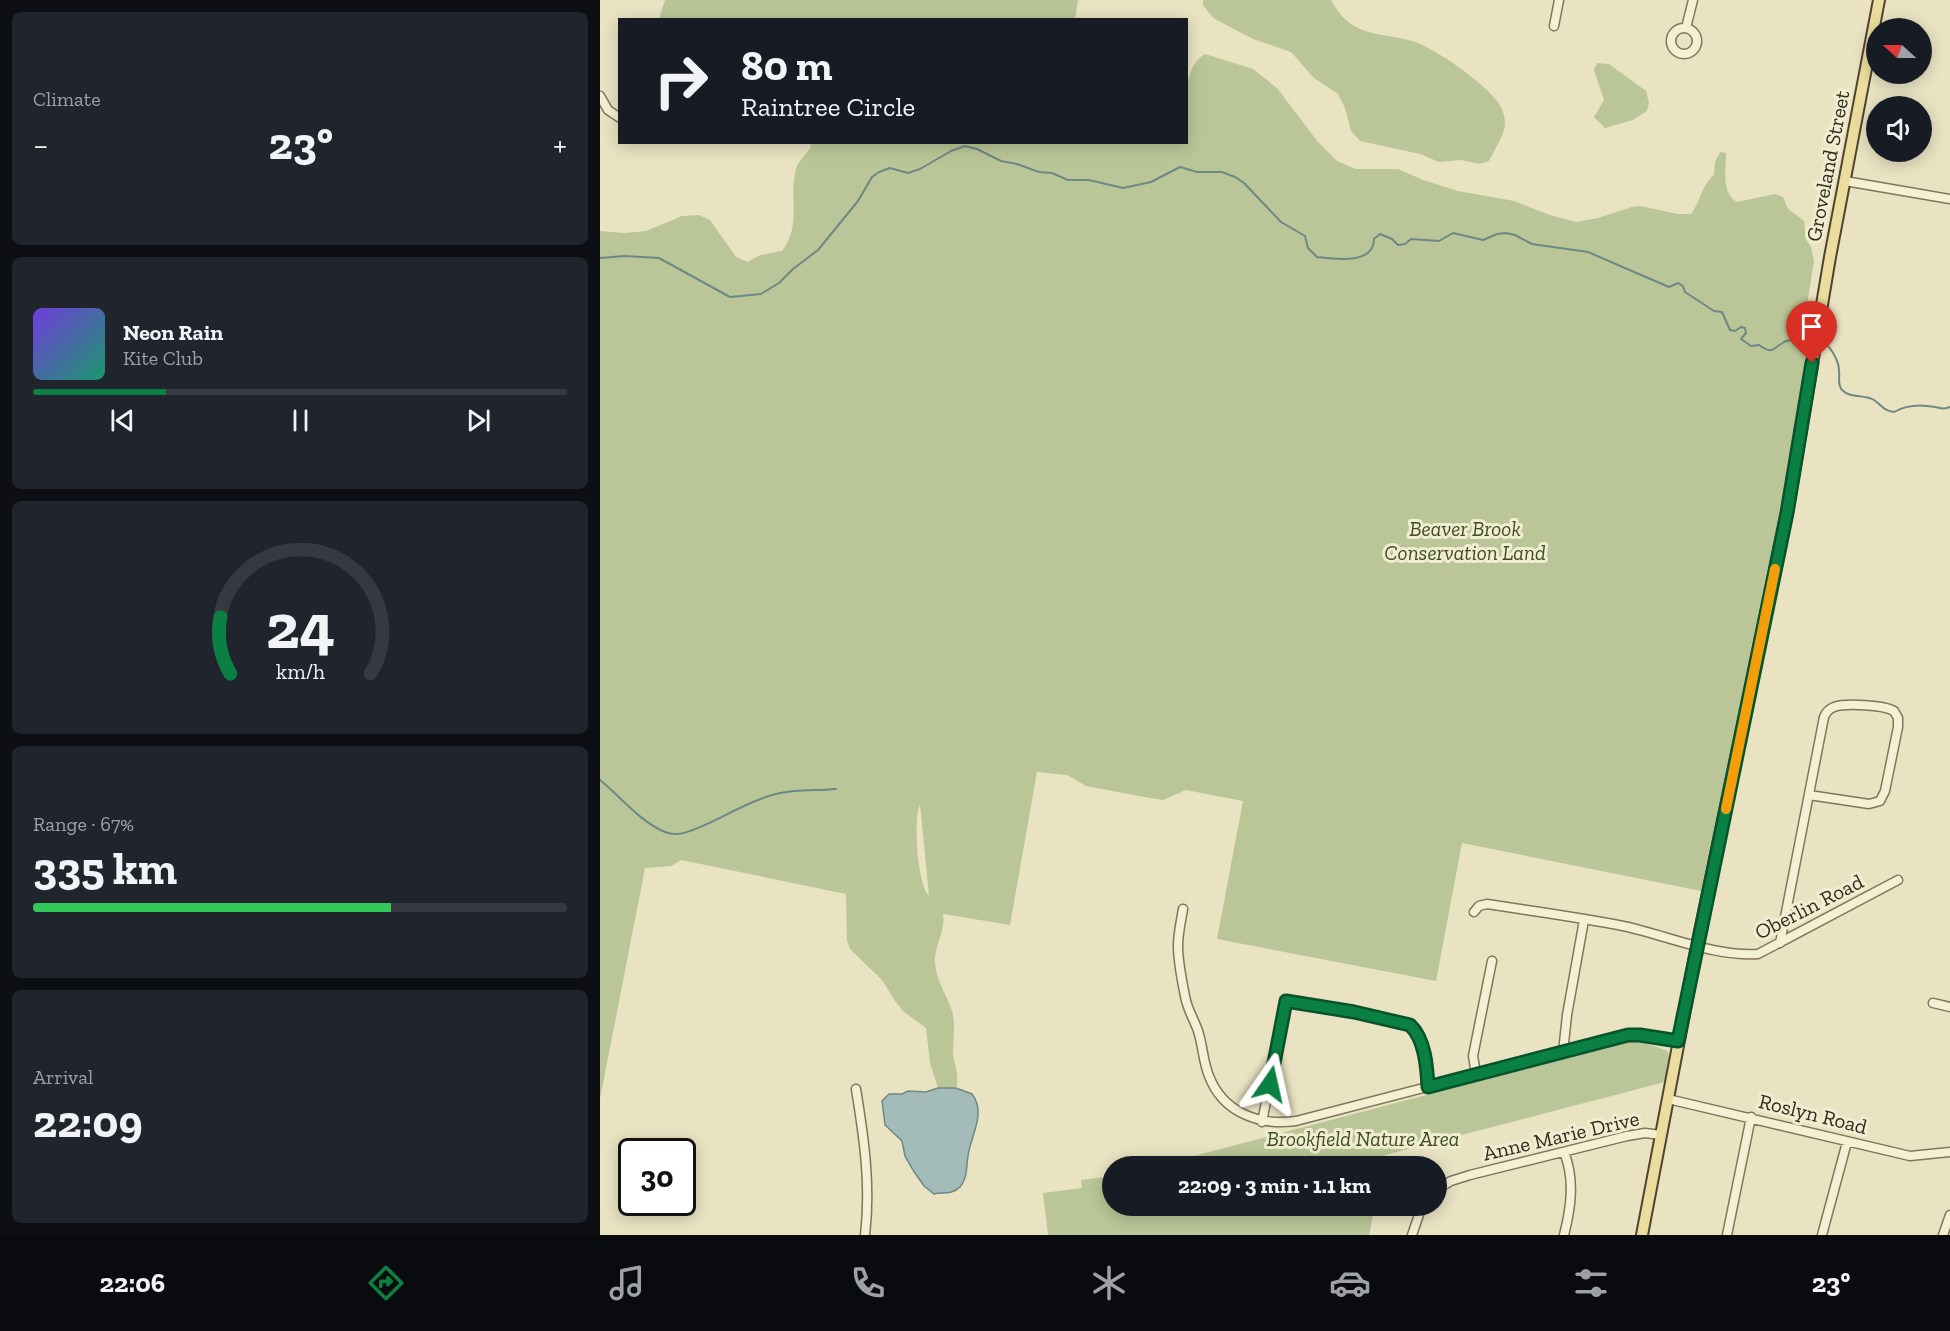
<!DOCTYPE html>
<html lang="en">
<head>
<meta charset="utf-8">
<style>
	body { margin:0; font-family:"Zilla Slab",serif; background:#20242c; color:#f1f3f6; height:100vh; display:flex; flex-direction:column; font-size:22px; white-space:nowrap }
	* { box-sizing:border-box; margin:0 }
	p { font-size:20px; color:#9ea1a6 }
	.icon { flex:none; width:33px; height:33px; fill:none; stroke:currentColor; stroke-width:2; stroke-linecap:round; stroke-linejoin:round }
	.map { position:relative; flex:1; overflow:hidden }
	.side { display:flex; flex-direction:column; gap:12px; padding:12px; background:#0d0f14; width:600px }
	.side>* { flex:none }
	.banner { position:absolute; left:18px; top:18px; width:570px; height:126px; border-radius:0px; box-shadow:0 3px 15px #0003; background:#171b24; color:#f1f3f6; overflow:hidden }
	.needle { width:39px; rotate:291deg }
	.controls { position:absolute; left:1266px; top:18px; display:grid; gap:12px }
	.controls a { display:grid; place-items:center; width:66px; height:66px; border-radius:50%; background:#171b24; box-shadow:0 3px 15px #0003; font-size:30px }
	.speed { position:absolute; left:18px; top:1138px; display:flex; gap:12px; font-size:30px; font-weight:700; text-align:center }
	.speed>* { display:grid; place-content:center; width:78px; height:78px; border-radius:50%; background:#171b24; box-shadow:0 3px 15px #0003; line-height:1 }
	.speed .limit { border:3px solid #111; border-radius:9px; background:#fff; color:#111 }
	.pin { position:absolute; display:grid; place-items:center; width:51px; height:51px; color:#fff; margin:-62px -26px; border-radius:50% 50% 50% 0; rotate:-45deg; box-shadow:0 0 6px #0007 }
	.pin .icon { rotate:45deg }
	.me { position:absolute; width:66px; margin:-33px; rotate:11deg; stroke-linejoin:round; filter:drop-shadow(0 0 4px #0008) }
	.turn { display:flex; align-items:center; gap:21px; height:126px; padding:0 24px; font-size:27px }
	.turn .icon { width:78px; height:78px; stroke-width:2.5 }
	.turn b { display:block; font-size:42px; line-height:51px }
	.big { font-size:45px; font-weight:700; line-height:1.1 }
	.side .card { flex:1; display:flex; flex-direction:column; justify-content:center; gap:9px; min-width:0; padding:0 21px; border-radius:9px; background:#20242c }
	.side .dial { align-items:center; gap:0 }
	.dial svg { height:156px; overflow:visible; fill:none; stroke:#363941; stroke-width:7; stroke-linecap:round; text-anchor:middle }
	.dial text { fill:#f1f3f6; stroke:none }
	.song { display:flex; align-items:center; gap:18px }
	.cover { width:72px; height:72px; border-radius:9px; background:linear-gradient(135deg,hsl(260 70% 55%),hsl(160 70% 35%)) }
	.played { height:6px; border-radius:3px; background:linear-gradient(90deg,#0b8043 25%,#363941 25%) }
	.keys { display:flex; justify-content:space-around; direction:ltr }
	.heat { display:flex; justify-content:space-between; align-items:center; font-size:33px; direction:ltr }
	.charge { height:9px; border-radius:4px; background:linear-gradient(90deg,#34c759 67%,#363941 0) }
	.trip { position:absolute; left:502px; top:1156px; width:345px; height:60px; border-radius:30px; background:#171b24; box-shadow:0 3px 15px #0003; font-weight:700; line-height:60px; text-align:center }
	.tab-bar { display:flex; height:96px; justify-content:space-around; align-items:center; background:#090b0e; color:#9ea1a6 }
	.tab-bar .icon { width:42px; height:42px }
	.tab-bar .active { color:#0b8043 }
	.tab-bar b { font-size:27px; color:#f1f3f6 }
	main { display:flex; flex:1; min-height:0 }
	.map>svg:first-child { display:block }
	.green { fill:#bac697; fill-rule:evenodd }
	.water { fill:#a4bcb9; stroke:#6c8986; stroke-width:1.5 }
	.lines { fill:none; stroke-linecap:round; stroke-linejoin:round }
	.stream { stroke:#6c8986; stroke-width:2 }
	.minor-casing { stroke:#81755b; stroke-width:11 }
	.major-casing { stroke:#4f432f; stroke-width:14 }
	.minor { stroke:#f5f0d4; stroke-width:8 }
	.major { stroke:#eadd9d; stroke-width:10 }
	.route-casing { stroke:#07532c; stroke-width:15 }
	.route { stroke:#0b8043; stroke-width:10 }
	.slow { stroke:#f59e0b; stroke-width:10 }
	.labels { text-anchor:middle; stroke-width:6; stroke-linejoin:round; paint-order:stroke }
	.street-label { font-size:21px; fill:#332b1e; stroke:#f1edd1 }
	.park-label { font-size:21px; font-style:italic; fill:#3e4d26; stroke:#f1edd1 }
</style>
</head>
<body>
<main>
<section class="side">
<div class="card"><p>Climate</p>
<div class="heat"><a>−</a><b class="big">23°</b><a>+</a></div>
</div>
<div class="card">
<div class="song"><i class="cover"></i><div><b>Neon Rain</b><p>Kite Club</p></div></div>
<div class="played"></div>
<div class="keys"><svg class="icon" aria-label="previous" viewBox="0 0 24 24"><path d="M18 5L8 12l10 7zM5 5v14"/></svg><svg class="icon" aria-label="pause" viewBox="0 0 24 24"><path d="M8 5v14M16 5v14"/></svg><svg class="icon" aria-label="next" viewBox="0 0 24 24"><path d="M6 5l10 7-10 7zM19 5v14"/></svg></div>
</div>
<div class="card dial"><svg viewBox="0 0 100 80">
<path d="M14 69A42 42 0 1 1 86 69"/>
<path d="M14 69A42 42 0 0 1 9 40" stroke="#0b8043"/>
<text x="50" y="56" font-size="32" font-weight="700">24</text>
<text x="50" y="72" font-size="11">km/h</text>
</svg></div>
<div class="card"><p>Range · 67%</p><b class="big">335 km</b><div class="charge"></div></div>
<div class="card"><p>Arrival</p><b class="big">22:09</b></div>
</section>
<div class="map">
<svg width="1350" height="1235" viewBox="0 0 1350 1235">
	<rect width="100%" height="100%" fill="#e9e3c2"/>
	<!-- green -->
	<path class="green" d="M65,0H478L475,20L59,19Z
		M603,0H731C751,38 776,31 812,41C834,47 884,83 897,101C902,107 905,116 905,123C905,134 894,150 889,161L879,164L861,160L839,162L820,154L760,141L751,131L745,108L738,94L714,78L691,52L653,39L613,18L603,5Z
		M605,54L653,69L677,88L718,142L737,161L756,169H798L823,180L858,191L914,201L950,215L976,222L998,218L1032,207L1040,206L1078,214H1091C1101,201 1101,186 1114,175L1115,162L1120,152L1126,153C1126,169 1121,193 1137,202L1175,194L1183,197L1188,209L1204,221L1206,239L1211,247L1214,261L1205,318L1204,335L1202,339H1209L1183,510L1170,565L1163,628H1156L1101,891L862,843L836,981L617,939L643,801L586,790L563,800L544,797L486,786L467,775L437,772L410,925L343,914C346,931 334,946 335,963C336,981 347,995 352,1011C356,1025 353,1038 353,1052C354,1065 360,1075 356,1088H338L330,1063L326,1028L304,1012L295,1001L282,980L250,949L247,941L246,894L81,860L71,866L45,868L0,1099V231L24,233L46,231L82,216L99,215L110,220L136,257L148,262L160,255L182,251C203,224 187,195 197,166C200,160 207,153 211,147L210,143L586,142C587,115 579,70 605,54ZM320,804L329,896C317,884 313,818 320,804Z
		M997,63L1009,64L1046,91L1049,103L1047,111L1033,120L1005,128L994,117L1004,100L994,70Z
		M1036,1040L1068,1051L1069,1058L1065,1082L785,1155L783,1167H552Z
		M513,1176V1206H775L769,1235H448L443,1193L482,1188L481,1180Z"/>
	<!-- water -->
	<path class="water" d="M338,1088H356L372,1094C387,1113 370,1137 368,1156C366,1168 368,1177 360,1187C352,1195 343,1192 334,1194L324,1186L313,1170L305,1156L302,1141L285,1125L282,1101L289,1094H302L308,1091L326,1092Z"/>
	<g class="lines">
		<!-- stream -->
		<path class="stream" d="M0,258L24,256L59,258L130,297L161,294L179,283L193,269L218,250L258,201L272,177L279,172L290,168L308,173L320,169L351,151L365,146L377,149L401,161L417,164L439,172L452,173L468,180H489L523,188L551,182L580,167L597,172H622L635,177L644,183L681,222L705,236L708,248L717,257C735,259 774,265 774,239L780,234L792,239L798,245L805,244L811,239L839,241L853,233L883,240L897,234L906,233L915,235L932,244L988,252L1069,287L1078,283L1083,286L1085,292L1114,311L1122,312L1130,330L1135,331L1141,327L1145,328L1146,333L1141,339L1151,346L1159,345C1173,355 1172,349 1184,342C1191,339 1206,338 1214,339
			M1219,341C1230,343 1239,361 1239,371C1240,378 1237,384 1242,390C1251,399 1264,394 1274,400C1283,406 1282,410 1294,412C1306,405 1320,404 1335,407C1341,408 1344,410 1350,407
			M0,780C21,797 39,821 65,832C77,837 88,832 100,827C125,817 150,800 176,794C196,789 216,791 236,789"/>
		<!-- minor casing -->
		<g class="minor-casing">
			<path id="minor" d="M954,26L959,0
				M1086,28L1093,0
				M1071 41a13 13 0 1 1 26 0a13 13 0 1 1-26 0Z
				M0,96L8,110L20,118
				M1245,181L1350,199
				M583,909C581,921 578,934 578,946C578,962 582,981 585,996C587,1009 594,1019 598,1031C603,1046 603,1062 609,1076C623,1113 660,1126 696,1121L1028,1035H1040L1078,1041
				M874,912L879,906L887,904C932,911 978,917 1023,926C1066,935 1114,957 1158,954L1298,880
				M1180,943L1224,717C1226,712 1229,709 1234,707C1246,703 1284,705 1294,711L1298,718V727L1285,791L1280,801L1269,804L1209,795
				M1333,1003L1350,1007
				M963,1052L967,1015L984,920
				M876,1074L873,1056L892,961
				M256,1089C264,1138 271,1186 265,1235
				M1068,1099L1310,1156L1350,1152
				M662,1122L686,1001L754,1012L810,1025C825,1038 827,1067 828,1087
				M964,1152C975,1179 971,1208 964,1235
				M837,1189L851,1181L870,1175L1027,1136L1045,1133L1061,1135
				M812,1235L822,1206
				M1127,1235L1151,1117
				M1222,1235L1247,1142
				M1343,1235L1350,1215"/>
		</g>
		<!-- major casing -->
		<g class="major-casing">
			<path id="major" d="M1042,1235L1097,946L1187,513L1230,257L1279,0"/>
		</g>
		<!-- minor -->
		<use href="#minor" class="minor"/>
		<!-- major -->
		<use href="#major" class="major"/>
	</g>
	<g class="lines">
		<!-- route casing -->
		<g class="route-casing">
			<path id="route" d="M670,1084L686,1001L754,1012L810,1025C825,1039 827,1067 828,1087L1028,1035H1040L1078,1041L1187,513L1212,363"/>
		</g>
		<!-- route -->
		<use href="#route" class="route"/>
		<!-- slow -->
		<path class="slow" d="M1126,809L1175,569"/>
	</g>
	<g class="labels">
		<!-- street labels -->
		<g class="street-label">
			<text transform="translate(1228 166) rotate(-79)" y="7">Groveland Street</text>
			<text transform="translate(1209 907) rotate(-27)" y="7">Oberlin Road</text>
			<text transform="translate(1213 1114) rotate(14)" y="7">Roslyn Road</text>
			<text transform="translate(961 1136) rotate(-13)" y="7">Anne Marie Drive</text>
		</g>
		<!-- park labels -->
		<g class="park-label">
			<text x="865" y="536">Beaver Brook<tspan x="865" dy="24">Conservation Land</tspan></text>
			<text x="763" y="1146">Brookfield Nature Area</text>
		</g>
	</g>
</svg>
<div class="controls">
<a><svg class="needle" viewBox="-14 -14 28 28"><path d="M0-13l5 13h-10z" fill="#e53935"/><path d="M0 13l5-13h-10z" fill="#9ea1a6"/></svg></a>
<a><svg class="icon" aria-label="sound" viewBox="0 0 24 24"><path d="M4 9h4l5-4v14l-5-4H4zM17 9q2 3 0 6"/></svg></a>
</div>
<div class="speed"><div class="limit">30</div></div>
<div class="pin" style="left:1212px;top:363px;background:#d93025"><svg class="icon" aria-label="arrive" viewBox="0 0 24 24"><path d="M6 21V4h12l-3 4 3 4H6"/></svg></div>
<svg class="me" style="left:670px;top:1084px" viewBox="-20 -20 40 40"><path d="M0-17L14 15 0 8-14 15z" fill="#0b8043" stroke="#fff" stroke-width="4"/></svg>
<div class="trip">22:09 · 3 min · 1.1 km</div>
<div class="banner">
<div class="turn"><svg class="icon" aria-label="right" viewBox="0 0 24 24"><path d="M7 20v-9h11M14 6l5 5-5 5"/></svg><div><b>80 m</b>Raintree Circle</div></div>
</div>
</div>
</main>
<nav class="tab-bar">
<b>22:06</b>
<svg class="icon active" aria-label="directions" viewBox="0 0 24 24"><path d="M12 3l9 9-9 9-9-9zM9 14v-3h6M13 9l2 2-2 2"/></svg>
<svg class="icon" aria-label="music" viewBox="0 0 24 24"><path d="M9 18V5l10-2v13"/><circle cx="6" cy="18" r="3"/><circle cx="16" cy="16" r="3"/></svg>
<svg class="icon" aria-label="phone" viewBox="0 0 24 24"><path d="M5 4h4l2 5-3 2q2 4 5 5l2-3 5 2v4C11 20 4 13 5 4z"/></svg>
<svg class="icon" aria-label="climate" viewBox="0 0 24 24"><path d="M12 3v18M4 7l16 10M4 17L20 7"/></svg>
<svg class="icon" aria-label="car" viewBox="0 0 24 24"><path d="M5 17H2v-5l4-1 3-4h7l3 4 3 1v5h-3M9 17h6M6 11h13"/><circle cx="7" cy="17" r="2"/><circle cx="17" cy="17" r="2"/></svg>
<svg class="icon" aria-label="filters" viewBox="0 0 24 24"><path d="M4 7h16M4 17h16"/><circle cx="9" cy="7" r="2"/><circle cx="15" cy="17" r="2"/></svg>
<b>23°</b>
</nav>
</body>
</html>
